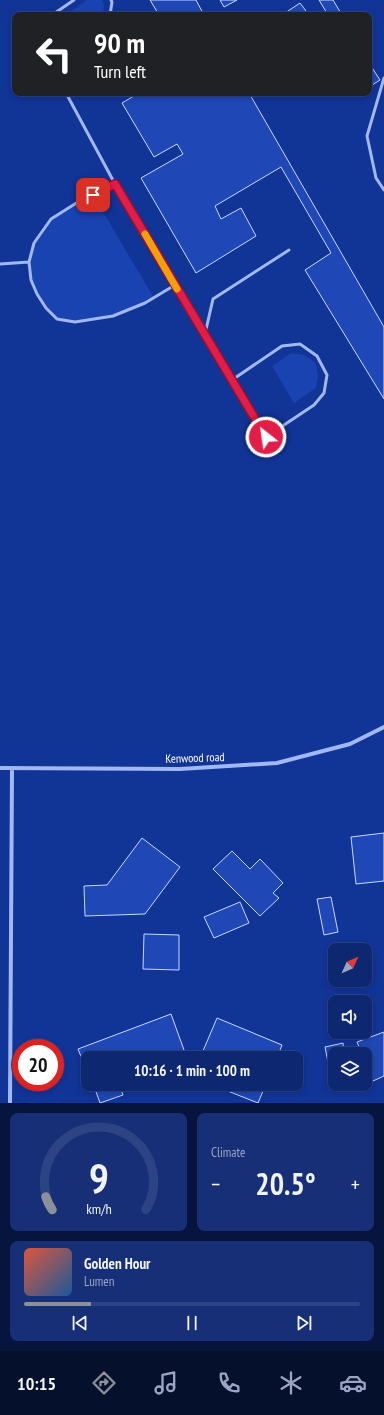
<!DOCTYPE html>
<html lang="en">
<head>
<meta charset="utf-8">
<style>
	body { margin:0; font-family:"PT Sans Narrow",sans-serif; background:#162f76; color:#f1f3f6; height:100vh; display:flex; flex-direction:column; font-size:15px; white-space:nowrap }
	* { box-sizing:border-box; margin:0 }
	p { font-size:13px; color:#9aa5c3 }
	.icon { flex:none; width:22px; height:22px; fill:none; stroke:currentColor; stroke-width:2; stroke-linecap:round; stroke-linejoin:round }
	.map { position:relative; height:1103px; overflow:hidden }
	.drawer { display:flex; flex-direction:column; gap:10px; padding:10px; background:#07153e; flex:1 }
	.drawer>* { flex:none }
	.top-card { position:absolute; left:12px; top:12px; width:360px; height:84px; border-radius:8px; box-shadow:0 2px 6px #0003,0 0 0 1px #2d4484; background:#202124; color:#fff; overflow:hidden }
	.needle { width:26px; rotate:45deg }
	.tools { position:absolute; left:328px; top:943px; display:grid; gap:8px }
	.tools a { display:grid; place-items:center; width:44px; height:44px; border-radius:8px; background:#0d2771; box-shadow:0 2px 6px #0003,0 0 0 1px #2d4484; font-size:20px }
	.speed { position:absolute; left:12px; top:1039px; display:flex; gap:8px; font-size:20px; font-weight:700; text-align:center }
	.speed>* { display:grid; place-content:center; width:52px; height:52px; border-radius:50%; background:#0d2771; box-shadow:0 2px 6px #0003,0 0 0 1px #2d4484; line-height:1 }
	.speed .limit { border:6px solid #d22; background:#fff; color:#111 }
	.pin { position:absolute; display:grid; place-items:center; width:34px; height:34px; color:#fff; margin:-17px; border-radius:8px; box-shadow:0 2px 6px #0006 }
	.me { position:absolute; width:44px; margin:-22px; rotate:330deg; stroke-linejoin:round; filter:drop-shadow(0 0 3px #0008) }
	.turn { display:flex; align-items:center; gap:14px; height:84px; padding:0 16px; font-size:18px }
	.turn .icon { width:52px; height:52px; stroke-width:2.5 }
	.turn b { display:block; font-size:28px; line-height:34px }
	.big { font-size:30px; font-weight:700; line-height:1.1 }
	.drawer .widget { flex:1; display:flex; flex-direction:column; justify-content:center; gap:6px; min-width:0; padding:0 14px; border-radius:8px; background:#162f76 }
	.drawer .dial { align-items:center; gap:0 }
	.dial svg { height:104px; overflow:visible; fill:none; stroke:#2d4484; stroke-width:7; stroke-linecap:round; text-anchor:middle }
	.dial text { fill:#f1f3f6; stroke:none }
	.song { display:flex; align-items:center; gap:12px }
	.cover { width:48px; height:48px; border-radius:6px; background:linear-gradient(135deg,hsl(10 70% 55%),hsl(210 70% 35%)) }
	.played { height:4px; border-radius:2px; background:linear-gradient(90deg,#8c9099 20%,#2d4484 20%) }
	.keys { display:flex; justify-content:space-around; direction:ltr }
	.heat { display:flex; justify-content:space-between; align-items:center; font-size:22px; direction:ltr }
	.drawer .tiles { flex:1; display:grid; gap:10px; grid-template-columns:1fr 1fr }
	.widget:last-child { grid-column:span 2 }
	.trip { position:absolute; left:81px; top:1051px; width:222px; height:40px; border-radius:8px; background:#0d2771; box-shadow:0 2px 6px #0003,0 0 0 1px #2d4484; font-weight:700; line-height:40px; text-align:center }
	.menu { display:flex; height:64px; justify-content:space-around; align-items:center; background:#05102d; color:#9aa5c3 }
	.menu .icon { width:28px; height:28px }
	.menu .selected { color:#8c9099 }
	.menu b { font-size:18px; color:#f1f3f6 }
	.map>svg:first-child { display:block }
	.green { fill:#1943b1 }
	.building { fill:#1f48b6; stroke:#c9d8fe }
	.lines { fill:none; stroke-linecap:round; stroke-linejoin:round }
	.service { stroke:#a1b8f4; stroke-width:3 }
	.minor { stroke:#a1b8f4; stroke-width:4 }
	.route-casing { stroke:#92132f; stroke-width:10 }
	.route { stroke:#e11d48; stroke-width:7 }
	.slow { stroke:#f59e0b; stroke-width:7 }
	.labels { text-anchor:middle; stroke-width:4; stroke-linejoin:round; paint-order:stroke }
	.street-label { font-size:12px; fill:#fff; stroke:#113497 }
</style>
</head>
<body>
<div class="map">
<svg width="384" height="1103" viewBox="0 0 384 1103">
	<rect width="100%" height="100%" fill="#113497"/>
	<!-- green -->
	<path class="green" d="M87,0H102L104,5L103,15H66Z
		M93,195L154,298L113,316L75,322L57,318L46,308L31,280L29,262L34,243L51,219Z
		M291,353L304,355L316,363L318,376L316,388L294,403L272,366Z"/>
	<!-- building -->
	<path class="building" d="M150,0H196L204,15H159Z
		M220,0H237L224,7Z
		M319,0H333L342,15H328Z
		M300,3L309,15H282Z
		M369,63L380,80L369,87Z
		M139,93H249L384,327V399L305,270L331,253L281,167L215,206L221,219L241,208L256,236L196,273L141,178L183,154L177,144L154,157L122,103Z
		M384,833V881L356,884L351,837Z
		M142,838L180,867L145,914L85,916L84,886L107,885Z
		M232,851L250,869L260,859L283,883L273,893L279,898L260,916L213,869Z
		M331,897L338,932L324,935L317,899Z
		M240,902L249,923L214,938L204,917Z
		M144,934L179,935V970L143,969Z
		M171,1014L184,1050L163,1058H88V1074L78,1049Z
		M217,1018L282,1045L277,1058H200Z
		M384,1032V1076L373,1081L365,1061V1054H362L357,1042Z
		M343,1043L344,1054H335V1073H330L325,1047Z
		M92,1084H119L123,1095L100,1103L94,1086H93Z
		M210,1084H266L258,1103Z"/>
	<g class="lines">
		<!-- service -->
		<path class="service" d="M52,15L74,0
			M110,15L112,2L111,0
			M384,78L367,136L376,178L384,190
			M66,93L115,184
			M115,184L175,285L145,303L113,316L75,322L57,319L46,308L37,294L31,280L29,262L34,243L51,219L78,202Z
			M0,264L29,262
			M175,285L232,380L282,346L300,344L317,356L327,375L324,393L314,405L266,437L232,380
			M205,334L213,299L289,250"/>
		<!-- minor -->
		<path class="minor" d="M0,768L180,769L277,763L350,744L384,727
			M10,1103L12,769"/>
	</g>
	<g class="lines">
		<!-- route casing -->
		<g class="route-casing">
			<path id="route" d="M93,195L115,184L266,437"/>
		</g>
		<!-- route -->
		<use href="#route" class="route"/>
		<!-- slow -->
		<path class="slow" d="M145,234L177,289"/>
	</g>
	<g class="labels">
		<!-- street labels -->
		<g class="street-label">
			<text transform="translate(195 758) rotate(-2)" y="4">Kenwood road</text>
		</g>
	</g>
</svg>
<div class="tools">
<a><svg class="needle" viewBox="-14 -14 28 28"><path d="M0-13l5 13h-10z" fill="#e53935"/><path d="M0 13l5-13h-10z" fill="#9aa5c3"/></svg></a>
<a><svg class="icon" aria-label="sound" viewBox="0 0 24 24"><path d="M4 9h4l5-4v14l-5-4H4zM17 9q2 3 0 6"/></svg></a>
<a><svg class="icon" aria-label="layers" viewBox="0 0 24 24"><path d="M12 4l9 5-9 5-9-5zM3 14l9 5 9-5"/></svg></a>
</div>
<div class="speed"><div class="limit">20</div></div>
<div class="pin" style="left:93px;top:195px;background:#d93025"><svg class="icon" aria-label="arrive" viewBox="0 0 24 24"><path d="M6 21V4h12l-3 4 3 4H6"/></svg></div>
<svg class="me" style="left:266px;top:437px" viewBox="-20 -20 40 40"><circle r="17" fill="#e11d48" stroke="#fff" stroke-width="3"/><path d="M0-11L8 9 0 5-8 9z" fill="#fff"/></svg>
<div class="trip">10:16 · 1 min · 100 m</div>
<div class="top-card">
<div class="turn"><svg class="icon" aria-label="left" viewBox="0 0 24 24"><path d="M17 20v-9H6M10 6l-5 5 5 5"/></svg><div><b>90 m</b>Turn left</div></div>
</div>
</div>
<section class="drawer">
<div class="tiles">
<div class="widget dial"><svg viewBox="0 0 100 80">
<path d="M14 69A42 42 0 1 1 86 69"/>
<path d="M14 69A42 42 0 0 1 9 59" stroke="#8c9099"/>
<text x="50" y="56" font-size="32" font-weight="700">9</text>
<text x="50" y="72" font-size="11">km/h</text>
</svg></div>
<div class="widget"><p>Climate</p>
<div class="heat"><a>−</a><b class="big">20.5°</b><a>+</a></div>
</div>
<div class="widget">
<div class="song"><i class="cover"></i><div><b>Golden Hour</b><p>Lumen</p></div></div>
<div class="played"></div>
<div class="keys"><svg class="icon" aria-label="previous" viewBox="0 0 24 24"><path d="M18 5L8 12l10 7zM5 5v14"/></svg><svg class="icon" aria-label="pause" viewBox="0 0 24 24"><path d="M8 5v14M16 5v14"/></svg><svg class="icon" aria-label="next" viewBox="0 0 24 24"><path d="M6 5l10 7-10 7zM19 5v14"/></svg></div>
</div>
</div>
</section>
<nav class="menu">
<b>10:15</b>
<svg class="icon selected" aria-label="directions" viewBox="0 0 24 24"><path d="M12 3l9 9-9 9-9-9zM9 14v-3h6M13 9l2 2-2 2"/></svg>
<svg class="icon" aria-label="music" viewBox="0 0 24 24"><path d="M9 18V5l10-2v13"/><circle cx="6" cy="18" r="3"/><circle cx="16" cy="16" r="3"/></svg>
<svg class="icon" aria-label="phone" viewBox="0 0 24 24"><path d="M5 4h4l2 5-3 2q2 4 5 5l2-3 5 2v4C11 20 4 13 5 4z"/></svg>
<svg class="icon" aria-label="climate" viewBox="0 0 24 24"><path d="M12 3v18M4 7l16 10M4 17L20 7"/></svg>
<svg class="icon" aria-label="car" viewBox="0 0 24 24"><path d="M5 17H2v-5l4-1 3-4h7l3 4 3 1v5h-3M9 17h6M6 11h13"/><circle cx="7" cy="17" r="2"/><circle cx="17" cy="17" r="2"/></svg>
</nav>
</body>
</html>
